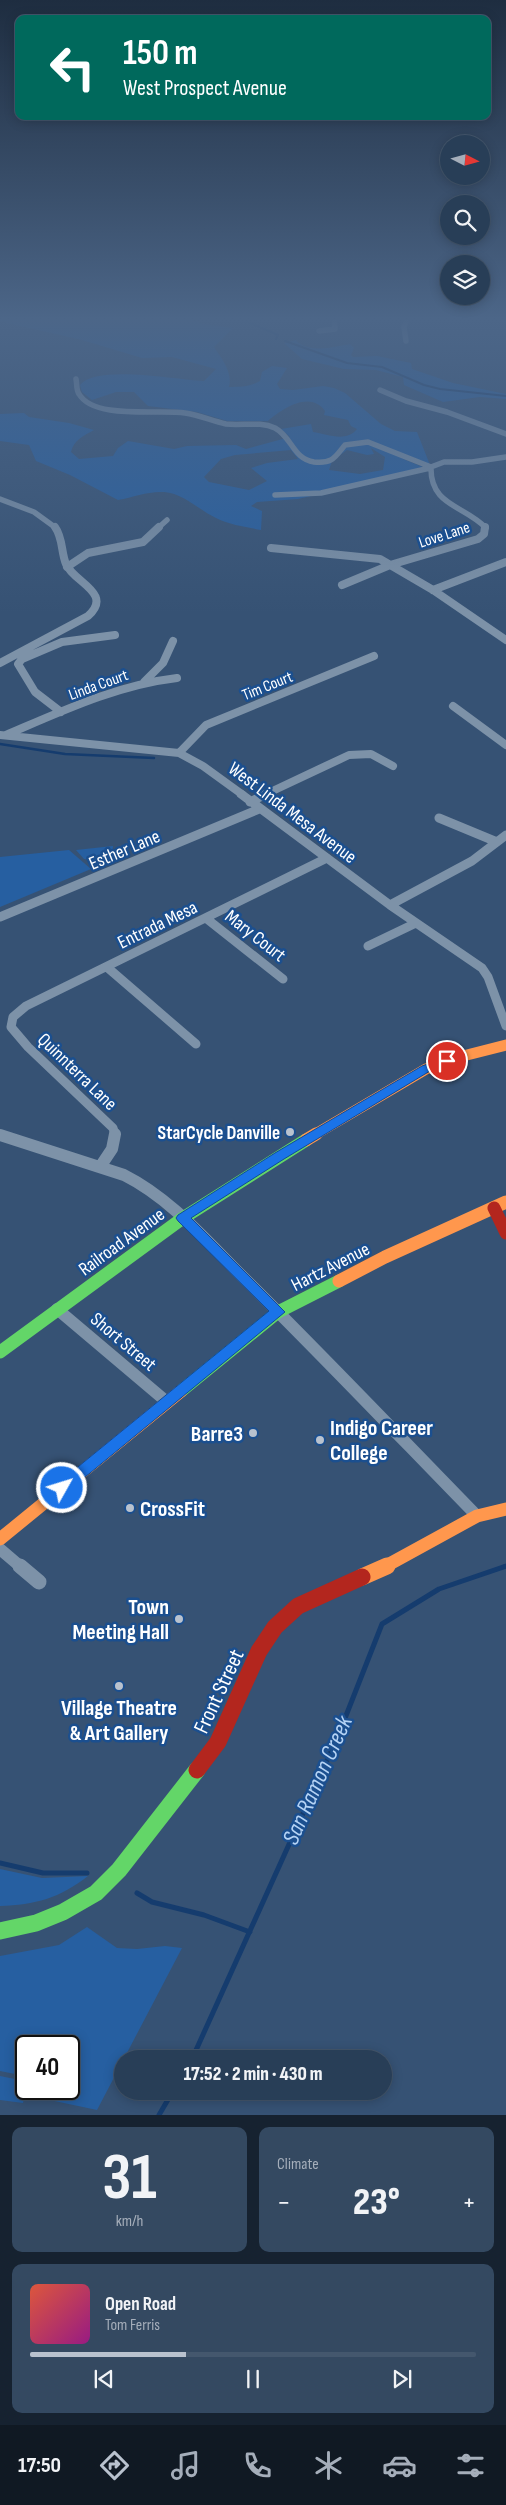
<!DOCTYPE html>
<html lang="en">
<head>
<meta charset="utf-8">
<style>
	body { margin:0; font-family:"Sofia Sans Condensed",sans-serif; background:#344961; color:#f1f3f6; height:100vh; display:flex; flex-direction:column; font-size:19px; white-space:nowrap }
	* { box-sizing:border-box; margin:0 }
	p { font-size:16px; color:#a5aeba }
	.icon { flex:none; width:28px; height:28px; fill:none; stroke:currentColor; stroke-width:2; stroke-linecap:round; stroke-linejoin:round }
	.map { position:relative; height:2115px; overflow:hidden }
	.sheet { display:flex; flex-direction:column; gap:12px; padding:12px; background:#162230; flex:1 }
	.sheet>* { flex:none }
	.hud { position:absolute; left:15px; top:15px; width:476px; height:105px; border-radius:10px; box-shadow:0 2px 12px #0003,0 0 0 1px #44576d; background:#00695c; color:#fff; overflow:hidden }
	.needle { width:32px; rotate:96deg }
	.tools { position:absolute; left:440px; top:135px; display:grid; gap:10px }
	.tools a { display:grid; place-items:center; width:50px; height:50px; border-radius:50%; background:#283e57; box-shadow:0 2px 12px #0003,0 0 0 1px #44576d; font-size:25px }
	.speed { position:absolute; left:15px; top:2035px; display:flex; gap:10px; font-size:25px; font-weight:700; text-align:center }
	.speed>* { display:grid; place-content:center; width:65px; height:65px; border-radius:50%; background:#283e57; box-shadow:0 2px 12px #0003,0 0 0 1px #44576d; line-height:1 }
	.speed .limit { border:2px solid #111; border-radius:8px; background:#fff; color:#111 }
	.pin { position:absolute; display:grid; place-items:center; width:42px; height:42px; color:#fff; margin:-21px; border:2px solid #fff; border-radius:50%; box-shadow:0 1px 5px #0007 }
	.me { position:absolute; width:55px; margin:-28px; rotate:51deg; stroke-linejoin:round; filter:drop-shadow(0 0 4px #0008) }
	.turn { display:flex; align-items:center; gap:18px; height:105px; padding:0 25px; font-size:22px }
	.turn .icon { width:65px; height:65px; stroke-width:2.5 }
	.turn b { display:block; font-size:35px; line-height:42px }
	.big { font-size:38px; font-weight:800; line-height:1.1 }
	.sheet .widget { flex:1; display:flex; flex-direction:column; justify-content:center; gap:8px; min-width:0; padding:0 18px; border-radius:10px; background:#344961 }
	.sheet .dial { align-items:center; gap:0 }
	.dial b { font-size:65px; line-height:1 }
	.song { display:flex; align-items:center; gap:15px }
	.cover { width:60px; height:60px; border-radius:8px; background:linear-gradient(135deg,hsl(10 70% 55%),hsl(310 70% 35%)) }
	.played { height:5px; border-radius:2px; background:linear-gradient(90deg,#b9c2ce 35%,#44576d 35%) }
	.keys { display:flex; justify-content:space-around; direction:ltr }
	.heat { display:flex; justify-content:space-between; align-items:center; font-size:28px; direction:ltr }
	.sheet .tiles { flex:1; display:grid; gap:12px; grid-template-columns:1fr 1fr }
	.widget:last-child { grid-column:span 2 }
	.trip { position:absolute; left:114px; top:2050px; width:278px; height:50px; border-radius:25px; background:#283e57; box-shadow:0 2px 12px #0003,0 0 0 1px #44576d; font-weight:800; line-height:50px; text-align:center }
	.tabs { display:flex; height:80px; justify-content:space-around; align-items:center; background:#101923; color:#a5aeba }
	.tabs .icon { width:35px; height:35px }
	.tabs .current { color:#b9c2ce }
	.tabs b { font-size:22px; color:#f1f3f6 }
	.map>svg:first-child { display:block }
	.green { fill:#265fa1; fill-rule:evenodd }
	.lines { fill:none; stroke-linecap:round; stroke-linejoin:round }
	.stream-far3 { stroke:#153c6e; stroke-width:2 }
	.stream-far2 { stroke:#153c6e; stroke-width:2.5 }
	.stream-far1 { stroke:#153c6e; stroke-width:4 }
	.stream { stroke:#153c6e; stroke-width:5 }
	.street-far4 { stroke:#7d92a8; stroke-width:5.5 }
	.street-far3 { stroke:#7d92a8; stroke-width:8 }
	.street-far2 { stroke:#7d92a8; stroke-width:9 }
	.street-far1 { stroke:#7d92a8; stroke-width:12 }
	.street { stroke:#7d92a8; stroke-width:15 }
	.fast-far1 { stroke:#63d668; stroke-width:13 }
	.fast { stroke:#63d668; stroke-width:17 }
	.slow-far2 { stroke:#ff974d; stroke-width:11 }
	.slow-far1 { stroke:#ff974d; stroke-width:13 }
	.slow { stroke:#ff974d; stroke-width:17 }
	.jam-far1 { stroke:#b3261e; stroke-width:13 }
	.jam { stroke:#b3261e; stroke-width:17 }
	.route { fill:#1a73e8; stroke:#114b97 }
	.poi-dot { fill:#b9c2ce; stroke:#1b4f8f; stroke-width:2 }
	.labels { text-anchor:middle; stroke-width:5; stroke-linejoin:round; paint-order:stroke }
	.far-street-label { font-size:16px; fill:#fff; stroke:#1b4f8f }
	.street-label { font-size:19px; fill:#fff; stroke:#1b4f8f }
	.poi-label { font-size:19px; font-weight:bold; fill:#fff; stroke:#1b4f8f; text-anchor:end }
	.near-poi-label { font-size:22px; font-weight:bold; fill:#fff; stroke:#1b4f8f; text-anchor:start }
	.near-street-label { font-size:22px; fill:#fff; stroke:#1b4f8f }
	.near-water-label { font-size:24px; font-style:italic; fill:#b5d3f5; stroke:#1b4f8f }
</style>
</head>
<body>
<div class="map">
<svg width="506" height="2115" viewBox="0 0 506 2115">
	<rect width="100%" height="100%" fill="#365274"/>
	<!-- green -->
	<path class="green" d="M0,317H184L203,324L233,328L214,347C222,359 233,373 229,387C240,387 250,387 260,381L262,372L272,366L287,368L277,384L280,389L293,390L323,386L334,388L345,393L381,424L395,431L417,432L430,465L403,459L428,469L298,499L257,502L251,506L262,511L261,530C246,527 230,525 216,518C199,510 183,493 164,492C148,491 134,497 118,500L70,475L36,461L29,445L0,441V414L24,413L29,417L69,423L94,430C83,436 74,440 71,452L79,459L113,456L118,448L128,441L174,449L187,446L236,445L246,449L290,437L281,429L311,424L313,432C327,434 346,443 357,429L351,426L348,420L324,415L325,411C310,390 282,409 268,421H227L197,412L148,406L134,392H116L92,400L82,392L80,385C97,364 177,380 204,381L216,369L172,357L142,358L82,340L3,322L0,320ZM371,448L385,457L383,470L360,474L329,470L332,461L347,450L367,455L374,454ZM291,450L298,459L267,463L251,468L267,481L249,490L209,482L204,477L221,459L235,455Z
		M296,340C307,354 334,347 350,344L354,348L351,355L353,357L377,356L411,363L412,369L453,383L506,394V399L480,397L443,402L404,385L403,377L376,370L344,369L302,359L284,343Z
		M113,846L112,857L97,861L84,859L76,850Z
		M69,850L91,869L0,907V857Z
		M0,1869L42,1878L88,1876C60,1898 35,1905 0,1906Z
		M87,1927L117,1948L137,1949L165,1946L182,1948L97,2110L45,2099L36,2089H69V2046H26V2081L15,2074L0,2071V1956L59,1945Z
		M0,2076L15,2079L26,2086L23,2103L0,2100Z"/>
	<g class="lines">
		<!-- stream-far3 -->
		<path class="stream-far3" d="M238,317L243,320
			M248,322L278,335L276,339
			M285,341L347,363L382,367L424,385L440,389L506,396"/>
		<!-- stream-far2 -->
		<path class="stream-far2" d="M0,744L65,754L154,758"/>
		<!-- stream-far1 -->
		<path class="stream-far1" d="M503,1567L506,1566"/>
		<!-- stream -->
		<path class="stream" d="M0,1863L43,1873H87
			M137,1893L152,1902L204,1915L250,1932
			M192,2059L338,1736L382,1624L439,1589L506,1566
			M159,2115L173,2091"/>
		<!-- street-far4 -->
		<path class="street-far4" d="M319,331L335,329L334,317
			M406,341L404,327L408,317
			M76,379C77,383 76,390 79,394C94,420 159,409 185,413C199,415 212,421 226,424C242,426 260,421 275,428C292,437 293,459 314,462C333,464 335,457 345,445L368,442L431,467
			M380,390L406,401L447,412L506,434
			M275,495L321,493L430,468
			M0,499L34,512L56,528
			M158,528L167,520
			M486,528C464,505 430,506 431,467L444,462H472L506,457"/>
		<!-- street-far3 -->
		<path class="street-far3" d="M271,548L380,559L433,590L506,640
			M67,567L88,553L143,542L159,527
			M342,585L390,565L478,539L484,534L485,527
			M433,590L506,562
			M0,663L88,616C114,593 73,582 66,564C61,552 63,538 55,527
			M144,682L163,663L173,641
			M453,706L506,745
			M61,712L35,692L18,664L22,659L62,642L115,635
			M0,735L179,753L203,766L243,795
			M6,735C62,711 117,685 177,678
			M179,753L206,725L374,656
			M264,795L349,755L371,754L393,766"/>
		<!-- street-far2 -->
		<path class="street-far2" d="M241,794L390,905L482,968L488,977L506,1026
			M250,802L266,794
			M439,818L497,842
			M390,905L472,861L506,835
			M0,917L259,809
			M207,919L283,979
			M368,946L416,923
			M108,968L196,1044
			M115,1135L113,1128L28,1047L11,1027L13,1017L26,1006L327,858"/>
		<!-- street-far1 -->
		<path class="street-far1" d="M0,1135L124,1175C172,1199 209,1244 247,1281C325,1358 400,1437 477,1516
			M100,1167L112,1149L115,1134
			M57,1309L167,1402
			M0,1549L21,1567"/>
		<!-- street -->
		<path class="street" d="M20,1566L39,1582"/>
		<!-- fast-far1 -->
		<path class="fast-far1" d="M0,1352L183,1218L306,1140
			M181,1391L278,1312L339,1281"/>
		<!-- fast -->
		<path class="fast" d="M0,1931L36,1923L63,1912L96,1893L119,1870L197,1770"/>
		<!-- slow-far2 -->
		<path class="slow-far2" d="M314,1135L426,1069L459,1057L506,1045"/>
		<!-- slow-far1 -->
		<path class="slow-far1" d="M306,1140L316,1134
			M339,1281L385,1257L506,1202
			M0,1539L181,1391
			M384,1567L477,1516L506,1509"/>
		<!-- slow -->
		<path class="slow" d="M362,1577L387,1566"/>
		<!-- jam-far1 -->
		<path class="jam-far1" d="M494,1208L506,1233"/>
		<!-- jam -->
		<path class="jam" d="M197,1770L218,1742L259,1651L275,1627L298,1606L362,1577"/>
	</g>
	<!-- sky -->
	<linearGradient id="sky" x2="0" y2="1"><stop stop-color="#1e2d40"/><stop offset="0.52" stop-color="#4c6688"/><stop offset="1" stop-color="#4c6688" stop-opacity="0"/></linearGradient>
	<rect width="506" height="613" fill="url(#sky)"/>
	<!-- route -->
	<path class="route" d="M447,1057L451,1058V1064L430,1071L284,1159L191,1218L285,1312L67,1492L62,1494L57,1492L55,1488L57,1484L269,1311L178,1221L176,1218L178,1215L275,1153L422,1066Z"/>
	<!-- markers -->
	<g class="poi-dot">
		<circle cx="290" cy="1132" r="5"/>
		<circle cx="253" cy="1433" r="5"/>
		<circle cx="320" cy="1440" r="5"/>
		<circle cx="130" cy="1508" r="5"/>
		<circle cx="179" cy="1619" r="5"/>
		<circle cx="119" cy="1686" r="5"/>
	</g>
	<g class="labels">
		<!-- far-street labels -->
		<g class="far-street-label">
			<text transform="translate(444 534) rotate(-18)" y="6">Love Lane</text>
			<text transform="translate(98 684) rotate(-20)" y="6">Linda Court</text>
			<text transform="translate(267 685) rotate(-22)" y="6">Tim Court</text>
		</g>
		<!-- street labels -->
		<g class="street-label">
			<text transform="translate(293 812) rotate(37)" y="7">West Linda Mesa Avenue</text>
			<text transform="translate(124 849) rotate(-23)" y="7">Esther Lane</text>
			<text transform="translate(157 924) rotate(-26)" y="7">Entrada Mesa</text>
			<text transform="translate(256 935) rotate(38)" y="7">Mary Court</text>
			<text transform="translate(78 1071) rotate(44)" y="7">Quinnterra Lane</text>
			<text transform="translate(121 1241) rotate(-36)" y="7">Railroad Avenue</text>
			<text transform="translate(330 1266) rotate(-27)" y="7">Hartz Avenue</text>
			<text transform="translate(124 1341) rotate(40)" y="7">Short Street</text>
		</g>
		<!-- poi labels -->
		<g class="poi-label">
			<text x="280" y="1139">StarCycle Danville</text>
		</g>
		<!-- near-poi labels -->
		<g class="near-poi-label">
			<text x="330" y="1435">Indigo Career<tspan x="330" dy="25">College</tspan></text>
			<text x="243" y="1441" text-anchor="end">Barre3</text>
			<text x="140" y="1516">CrossFit</text>
			<text x="169" y="1614" text-anchor="end">Town<tspan x="169" dy="25">Meeting Hall</tspan></text>
			<text x="119" y="1715" text-anchor="middle">Village Theatre<tspan x="119" dy="25">&amp; Art Gallery</tspan></text>
		</g>
		<!-- near-street labels -->
		<g class="near-street-label">
			<text transform="translate(218 1691) rotate(-65)" y="8">Front Street</text>
		</g>
		<!-- near-water labels -->
		<g class="near-water-label">
			<text transform="translate(317 1780) rotate(-66)" y="8">San Ramon Creek</text>
		</g>
	</g>
</svg>
<div class="tools">
<a><svg class="needle" viewBox="-14 -14 28 28"><path d="M0-13l5 13h-10z" fill="#e53935"/><path d="M0 13l5-13h-10z" fill="#a5aeba"/></svg></a>
<a><svg class="icon" aria-label="search" viewBox="0 0 24 24"><circle cx="10" cy="10" r="6"/><path d="M15 15l6 6"/></svg></a>
<a><svg class="icon" aria-label="layers" viewBox="0 0 24 24"><path d="M12 4l9 5-9 5-9-5zM3 14l9 5 9-5"/></svg></a>
</div>
<div class="speed"><div class="limit">40</div></div>
<div class="pin" style="left:447px;top:1061px;background:#d93025"><svg class="icon" aria-label="arrive" viewBox="0 0 24 24"><path d="M6 21V4h12l-3 4 3 4H6"/></svg></div>
<svg class="me" style="left:62px;top:1488px" viewBox="-20 -20 40 40"><circle r="17" fill="#1a73e8" stroke="#fff" stroke-width="3"/><path d="M0-11L8 9 0 5-8 9z" fill="#fff"/></svg>
<div class="trip">17:52 · 2 min · 430 m</div>
<div class="hud">
<div class="turn"><svg class="icon" aria-label="left" viewBox="0 0 24 24"><path d="M17 20v-9H6M10 6l-5 5 5 5"/></svg><div><b>150 m</b>West Prospect Avenue</div></div>
</div>
</div>
<section class="sheet">
<div class="tiles">
<div class="widget dial"><b>31</b><p>km/h</p></div>
<div class="widget"><p>Climate</p>
<div class="heat"><a>−</a><b class="big">23°</b><a>+</a></div>
</div>
<div class="widget">
<div class="song"><i class="cover"></i><div><b>Open Road</b><p>Tom Ferris</p></div></div>
<div class="played"></div>
<div class="keys"><svg class="icon" aria-label="previous" viewBox="0 0 24 24"><path d="M18 5L8 12l10 7zM5 5v14"/></svg><svg class="icon" aria-label="pause" viewBox="0 0 24 24"><path d="M8 5v14M16 5v14"/></svg><svg class="icon" aria-label="next" viewBox="0 0 24 24"><path d="M6 5l10 7-10 7zM19 5v14"/></svg></div>
</div>
</div>
</section>
<nav class="tabs">
<b>17:50</b>
<svg class="icon current" aria-label="directions" viewBox="0 0 24 24"><path d="M12 3l9 9-9 9-9-9zM9 14v-3h6M13 9l2 2-2 2"/></svg>
<svg class="icon" aria-label="music" viewBox="0 0 24 24"><path d="M9 18V5l10-2v13"/><circle cx="6" cy="18" r="3"/><circle cx="16" cy="16" r="3"/></svg>
<svg class="icon" aria-label="phone" viewBox="0 0 24 24"><path d="M5 4h4l2 5-3 2q2 4 5 5l2-3 5 2v4C11 20 4 13 5 4z"/></svg>
<svg class="icon" aria-label="climate" viewBox="0 0 24 24"><path d="M12 3v18M4 7l16 10M4 17L20 7"/></svg>
<svg class="icon" aria-label="car" viewBox="0 0 24 24"><path d="M5 17H2v-5l4-1 3-4h7l3 4 3 1v5h-3M9 17h6M6 11h13"/><circle cx="7" cy="17" r="2"/><circle cx="17" cy="17" r="2"/></svg>
<svg class="icon" aria-label="filters" viewBox="0 0 24 24"><path d="M4 7h16M4 17h16"/><circle cx="9" cy="7" r="2"/><circle cx="15" cy="17" r="2"/></svg>
</nav>
</body>
</html>
